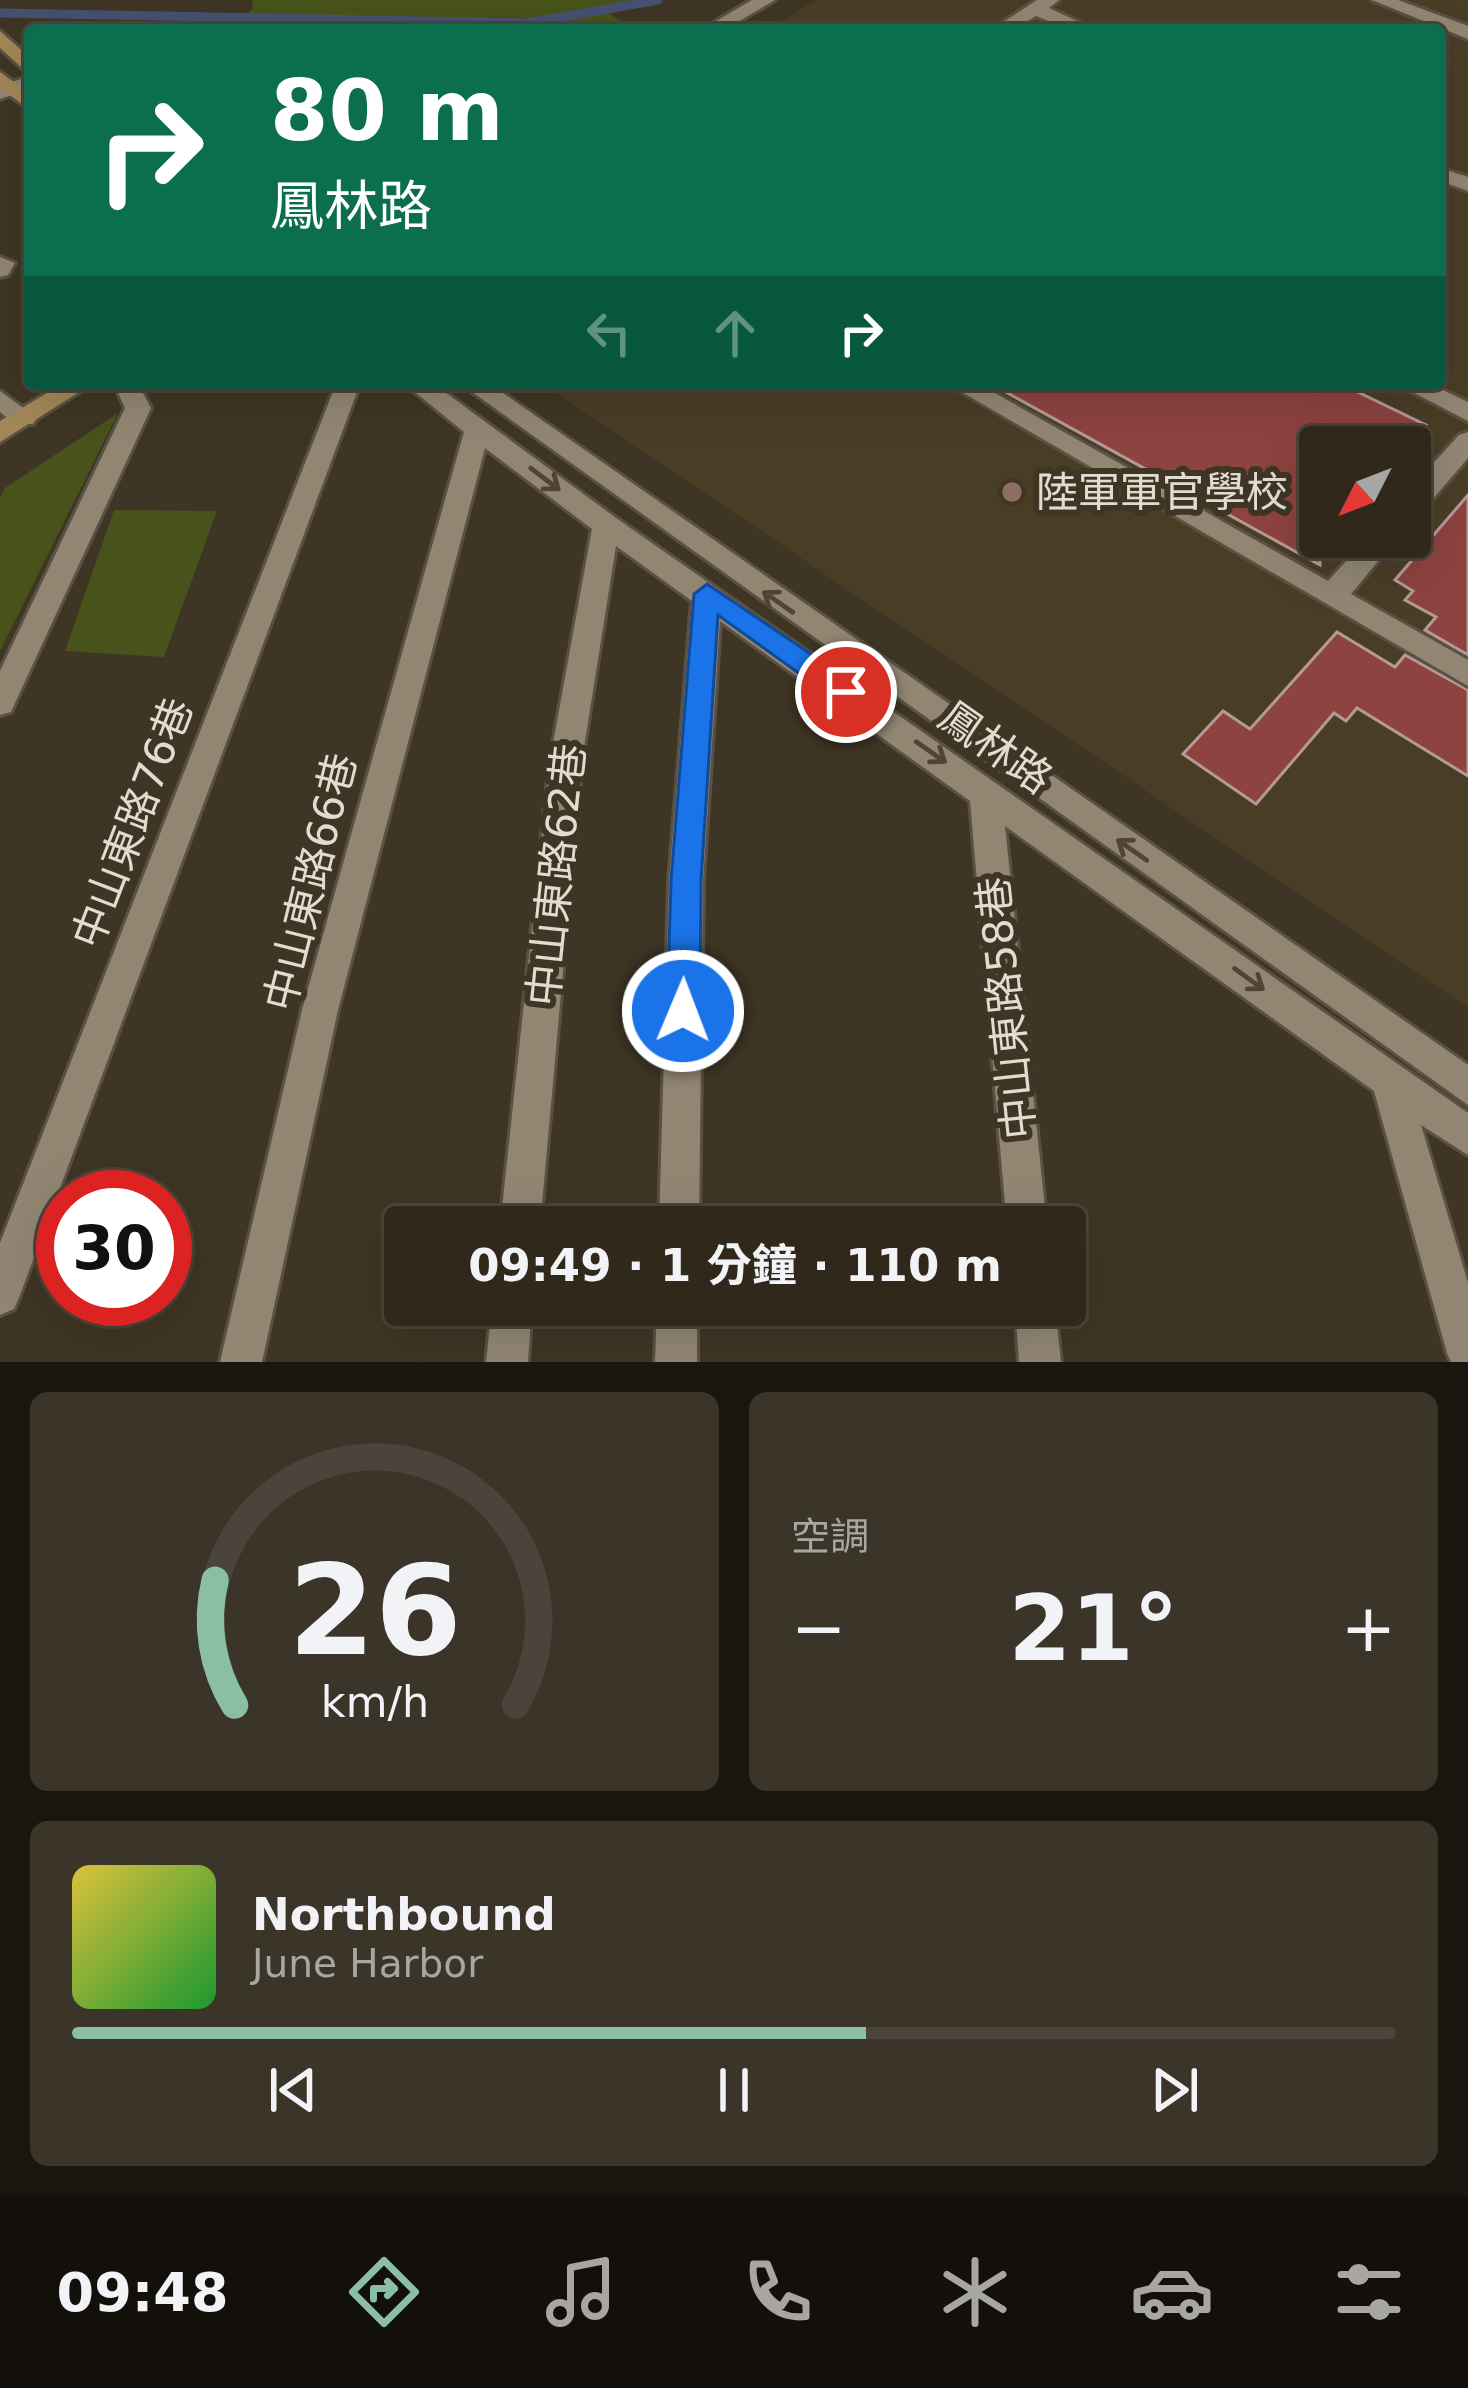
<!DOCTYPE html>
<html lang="zh-TW">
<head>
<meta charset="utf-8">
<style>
	body { margin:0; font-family:"DejaVu Sans","Noto Sans TC",sans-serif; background:#3b3428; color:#f1f3f6; height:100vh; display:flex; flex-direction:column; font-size:45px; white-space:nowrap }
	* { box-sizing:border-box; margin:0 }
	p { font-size:39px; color:#a7a6a3 }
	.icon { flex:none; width:66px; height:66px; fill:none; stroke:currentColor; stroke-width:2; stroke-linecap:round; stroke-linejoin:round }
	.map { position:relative; height:1362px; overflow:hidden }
	.drawer { display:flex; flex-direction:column; gap:30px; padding:30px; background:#1a160f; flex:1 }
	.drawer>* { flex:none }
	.guide { position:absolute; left:24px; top:24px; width:1422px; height:366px; border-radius:12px; box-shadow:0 12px 48px #0002,0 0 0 3px #4a443a; background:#0b6e4f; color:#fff; overflow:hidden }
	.needle { width:78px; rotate:228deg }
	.tools { position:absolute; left:1299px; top:426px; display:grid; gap:24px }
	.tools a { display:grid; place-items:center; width:132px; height:132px; border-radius:12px; background:#2f281b; box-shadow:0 12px 48px #0002,0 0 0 3px #4a443a; font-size:60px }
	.speed { position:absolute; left:36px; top:1170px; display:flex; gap:24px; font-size:60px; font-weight:700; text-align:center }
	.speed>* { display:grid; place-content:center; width:156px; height:156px; border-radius:50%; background:#2f281b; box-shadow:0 12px 48px #0002,0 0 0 3px #4a443a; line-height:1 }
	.speed .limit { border:18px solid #d22; background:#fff; color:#111 }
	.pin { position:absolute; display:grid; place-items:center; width:102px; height:102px; color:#fff; margin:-51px; border:6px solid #fff; border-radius:50%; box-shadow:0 3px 12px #0007 }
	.me { position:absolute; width:132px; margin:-66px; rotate:1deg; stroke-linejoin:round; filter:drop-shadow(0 0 9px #0008) }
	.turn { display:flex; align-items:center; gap:42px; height:252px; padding:0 48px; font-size:54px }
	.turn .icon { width:156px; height:156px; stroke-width:2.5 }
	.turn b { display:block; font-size:84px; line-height:102px }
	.lanes { display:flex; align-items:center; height:114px; padding:0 48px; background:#0003; justify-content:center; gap:60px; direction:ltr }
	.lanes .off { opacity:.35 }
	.big { font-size:90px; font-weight:700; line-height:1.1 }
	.drawer .widget { flex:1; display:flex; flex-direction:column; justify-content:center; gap:18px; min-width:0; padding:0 42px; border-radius:18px; background:#3b3428 }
	.drawer .dial { align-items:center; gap:0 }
	.dial svg { height:312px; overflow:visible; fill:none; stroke:#4a443a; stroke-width:7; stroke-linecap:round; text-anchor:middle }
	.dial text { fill:#f1f3f6; stroke:none }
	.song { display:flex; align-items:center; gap:36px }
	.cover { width:144px; height:144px; border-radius:18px; background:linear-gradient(135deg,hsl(50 70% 55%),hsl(130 70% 35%)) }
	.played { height:12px; border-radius:6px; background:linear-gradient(90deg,#8abfa5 60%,#4a443a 60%) }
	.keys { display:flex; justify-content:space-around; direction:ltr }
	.heat { display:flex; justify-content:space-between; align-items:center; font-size:66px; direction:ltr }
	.drawer .tiles { flex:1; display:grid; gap:30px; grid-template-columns:1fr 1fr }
	.widget:last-child { grid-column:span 2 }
	.trip { position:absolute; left:384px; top:1206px; width:702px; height:120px; border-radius:12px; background:#2f281b; box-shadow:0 12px 48px #0002,0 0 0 3px #4a443a; font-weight:700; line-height:120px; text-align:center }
	.tabs { display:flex; height:192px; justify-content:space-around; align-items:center; background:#13100b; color:#a7a6a3 }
	.tabs .icon { width:84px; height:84px }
	.tabs .on { color:#8abfa5 }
	.tabs b { font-size:54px; color:#f1f3f6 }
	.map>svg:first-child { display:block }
	.built { fill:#4a3d26; fill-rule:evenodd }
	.green { fill:#48531b }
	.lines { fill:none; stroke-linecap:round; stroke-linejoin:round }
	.stream { stroke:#465072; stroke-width:9 }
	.building { fill:#8d433f; stroke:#b49a97; stroke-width:3 }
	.minor-casing { stroke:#5a5143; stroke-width:6 }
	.major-casing { stroke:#5a5143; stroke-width:6 }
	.minor { fill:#928673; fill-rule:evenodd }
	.major { fill:#a28758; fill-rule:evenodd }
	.oneway { stroke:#504534 }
	.route { fill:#1a73e8; stroke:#114b97; stroke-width:3 }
	.education-dot { fill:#8d6e63; stroke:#3f3524; stroke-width:4.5 }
	.labels { text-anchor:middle; stroke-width:12; stroke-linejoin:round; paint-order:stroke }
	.poi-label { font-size:42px; fill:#e1dbd1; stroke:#3f3524; text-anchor:start }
	.street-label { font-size:42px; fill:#e1dbd1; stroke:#3f3524 }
</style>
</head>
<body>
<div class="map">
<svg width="1468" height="1362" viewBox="0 0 1468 1362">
	<rect width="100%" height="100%" fill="#3f3524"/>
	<!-- built -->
	<path class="built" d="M817,0H1468V1008L543,384H1440V30H764ZM1320,447H1410V537H1320Z"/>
	<!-- green -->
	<path class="green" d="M253,0H642L610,14L636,30H233L252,9Z
		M118,413L0,651V498L5,488Z
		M114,510L217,511L164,657L65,651Z"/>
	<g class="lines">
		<!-- stream -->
		<path class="stream" d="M0,13L528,23L658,0"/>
	</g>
	<!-- building -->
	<path class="building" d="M991,384H1341L1426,425L1407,447H1320V565Z
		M1468,495V655L1425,630L1436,617L1405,600L1413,591L1395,580Z
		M1337,632L1395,667L1405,655L1468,690V776L1357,708L1346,721L1334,713L1256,804L1183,754L1223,711L1250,729Z"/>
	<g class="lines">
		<!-- minor casing -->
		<g class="minor-casing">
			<path id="minor" d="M752,0H775L724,30H701Z
				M1037,0H1059L1049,8L1096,30H1071L1036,16L1013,30H991Z
				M1372,0H1398L1468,26V39Z
				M30,76V89L0,99V86Z
				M1440,168L1468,177V191L1440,181Z
				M0,257L15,263L8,275L0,277Z
				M114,384H138L151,408L15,703L11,712L0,715V671L125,408Z
				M336,384H360L20,1295L14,1309L0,1315V1243Z
				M405,384H434L616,518L1468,1113V1155L1421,1125L1468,1283V1362H1451L1447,1353L1374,1091L1005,826L1047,1227H1007L970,801L720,621L703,881L699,1227H659L669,881L692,601L616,546L582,760L540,1227H500L550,760L592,529L485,448L338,1010L262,1362H220L302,1010L464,432Z
				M461,384H490L1468,1065V1105Z
				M948,384H979L1328,581L1368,537H1398L1351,594L1468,660V686Z
				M1397,384H1430L1468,402V421Z
				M0,391L37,418L33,424H15L0,412Z
				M1468,432V458L1420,514L1410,517V489L1459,435Z
				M492,1305H532L528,1362H486Z
				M657,1305H697V1362H655Z
				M1015,1305H1055L1061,1362H1019Z"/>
		</g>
		<!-- major casing -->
		<g class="major-casing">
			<path id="major" d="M0,31L30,58V75L0,48Z
				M0,72L30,94V110L0,88Z
				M62,384H92L0,442V421Z"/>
		</g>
		<!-- minor -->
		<use href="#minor" class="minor"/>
		<!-- major -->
		<use href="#major" class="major"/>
	</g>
	<!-- one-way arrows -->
	<defs><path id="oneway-shaft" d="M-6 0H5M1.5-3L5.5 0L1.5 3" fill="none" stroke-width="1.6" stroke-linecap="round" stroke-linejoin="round" transform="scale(3)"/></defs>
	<g class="oneway">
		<use href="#oneway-shaft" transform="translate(545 479) rotate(37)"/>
		<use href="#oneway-shaft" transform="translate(778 602) rotate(-145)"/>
		<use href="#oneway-shaft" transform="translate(931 752) rotate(35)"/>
		<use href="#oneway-shaft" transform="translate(1132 850) rotate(-145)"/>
		<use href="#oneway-shaft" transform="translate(1249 979) rotate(36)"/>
	</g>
	<!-- route -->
	<path class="route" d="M707,584L855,684L859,692L855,700H836L718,615L701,881L700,1011L695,1022L683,1026L672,1022L667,1011L671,881L694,594Z"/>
	<!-- markers -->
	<circle class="education-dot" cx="1012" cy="492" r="12"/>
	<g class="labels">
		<!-- poi labels -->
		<g class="poi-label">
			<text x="1036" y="507">陸軍軍官學校</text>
		</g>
		<!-- street labels -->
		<g class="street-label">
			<text transform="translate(996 747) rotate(35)" y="15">鳳林路</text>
			<text transform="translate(132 823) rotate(-69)" y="15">中山東路76巷</text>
			<text transform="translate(556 875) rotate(-84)" y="15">中山東路62巷</text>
			<text transform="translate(310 882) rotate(-76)" y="15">中山東路66巷</text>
			<text transform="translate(1006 1008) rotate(-96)" y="15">中山東路58巷</text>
		</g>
	</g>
</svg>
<div class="tools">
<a><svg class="needle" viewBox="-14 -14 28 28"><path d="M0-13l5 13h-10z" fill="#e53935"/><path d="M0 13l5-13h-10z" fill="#a7a6a3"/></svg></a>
</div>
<div class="speed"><div class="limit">30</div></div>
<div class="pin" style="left:846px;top:692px;background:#d93025"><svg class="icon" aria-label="arrive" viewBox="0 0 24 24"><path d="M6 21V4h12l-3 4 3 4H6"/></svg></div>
<svg class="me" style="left:683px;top:1011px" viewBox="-20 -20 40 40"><circle r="17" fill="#1a73e8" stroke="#fff" stroke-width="3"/><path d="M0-11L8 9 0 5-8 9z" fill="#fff"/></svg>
<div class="trip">09:49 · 1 分鐘 · 110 m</div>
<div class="guide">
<div class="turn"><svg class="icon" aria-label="right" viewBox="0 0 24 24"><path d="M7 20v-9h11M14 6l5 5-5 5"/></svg><div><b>80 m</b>鳳林路</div></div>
<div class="lanes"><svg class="icon off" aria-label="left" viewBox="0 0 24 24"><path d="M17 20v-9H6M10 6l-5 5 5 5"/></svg><svg class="icon off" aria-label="ahead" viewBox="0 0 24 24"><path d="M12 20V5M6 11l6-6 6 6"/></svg><svg class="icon" aria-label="right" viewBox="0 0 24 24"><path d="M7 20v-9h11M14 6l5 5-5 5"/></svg></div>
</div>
</div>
<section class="drawer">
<div class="tiles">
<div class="widget dial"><svg viewBox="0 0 100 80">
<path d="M14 69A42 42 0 1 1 86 69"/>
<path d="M14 69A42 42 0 0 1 9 37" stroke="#8abfa5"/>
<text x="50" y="56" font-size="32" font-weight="700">26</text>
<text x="50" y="72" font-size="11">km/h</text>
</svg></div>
<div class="widget"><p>空調</p>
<div class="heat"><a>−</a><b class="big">21°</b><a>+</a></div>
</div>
<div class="widget">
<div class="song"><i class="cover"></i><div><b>Northbound</b><p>June Harbor</p></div></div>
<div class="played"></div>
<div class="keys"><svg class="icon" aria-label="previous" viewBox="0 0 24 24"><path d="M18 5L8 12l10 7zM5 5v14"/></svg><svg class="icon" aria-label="pause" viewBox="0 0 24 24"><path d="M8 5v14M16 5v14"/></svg><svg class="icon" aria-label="next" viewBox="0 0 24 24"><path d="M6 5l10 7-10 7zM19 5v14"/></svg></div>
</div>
</div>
</section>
<nav class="tabs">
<b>09:48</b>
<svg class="icon on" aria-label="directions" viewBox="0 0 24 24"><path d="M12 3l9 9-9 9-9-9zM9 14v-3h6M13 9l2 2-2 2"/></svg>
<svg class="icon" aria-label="music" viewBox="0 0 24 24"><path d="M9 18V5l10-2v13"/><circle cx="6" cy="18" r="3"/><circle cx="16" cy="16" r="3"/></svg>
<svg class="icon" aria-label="phone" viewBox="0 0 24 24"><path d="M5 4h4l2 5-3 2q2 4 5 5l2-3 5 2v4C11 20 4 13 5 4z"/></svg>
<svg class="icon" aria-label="climate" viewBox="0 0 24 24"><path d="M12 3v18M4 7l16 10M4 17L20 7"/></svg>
<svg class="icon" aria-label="car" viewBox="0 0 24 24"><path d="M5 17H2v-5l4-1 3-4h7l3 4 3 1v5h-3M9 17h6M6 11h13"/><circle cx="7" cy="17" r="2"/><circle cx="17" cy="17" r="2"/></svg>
<svg class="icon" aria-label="filters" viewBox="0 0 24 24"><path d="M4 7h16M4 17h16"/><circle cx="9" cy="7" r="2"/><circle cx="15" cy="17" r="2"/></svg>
</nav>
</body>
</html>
